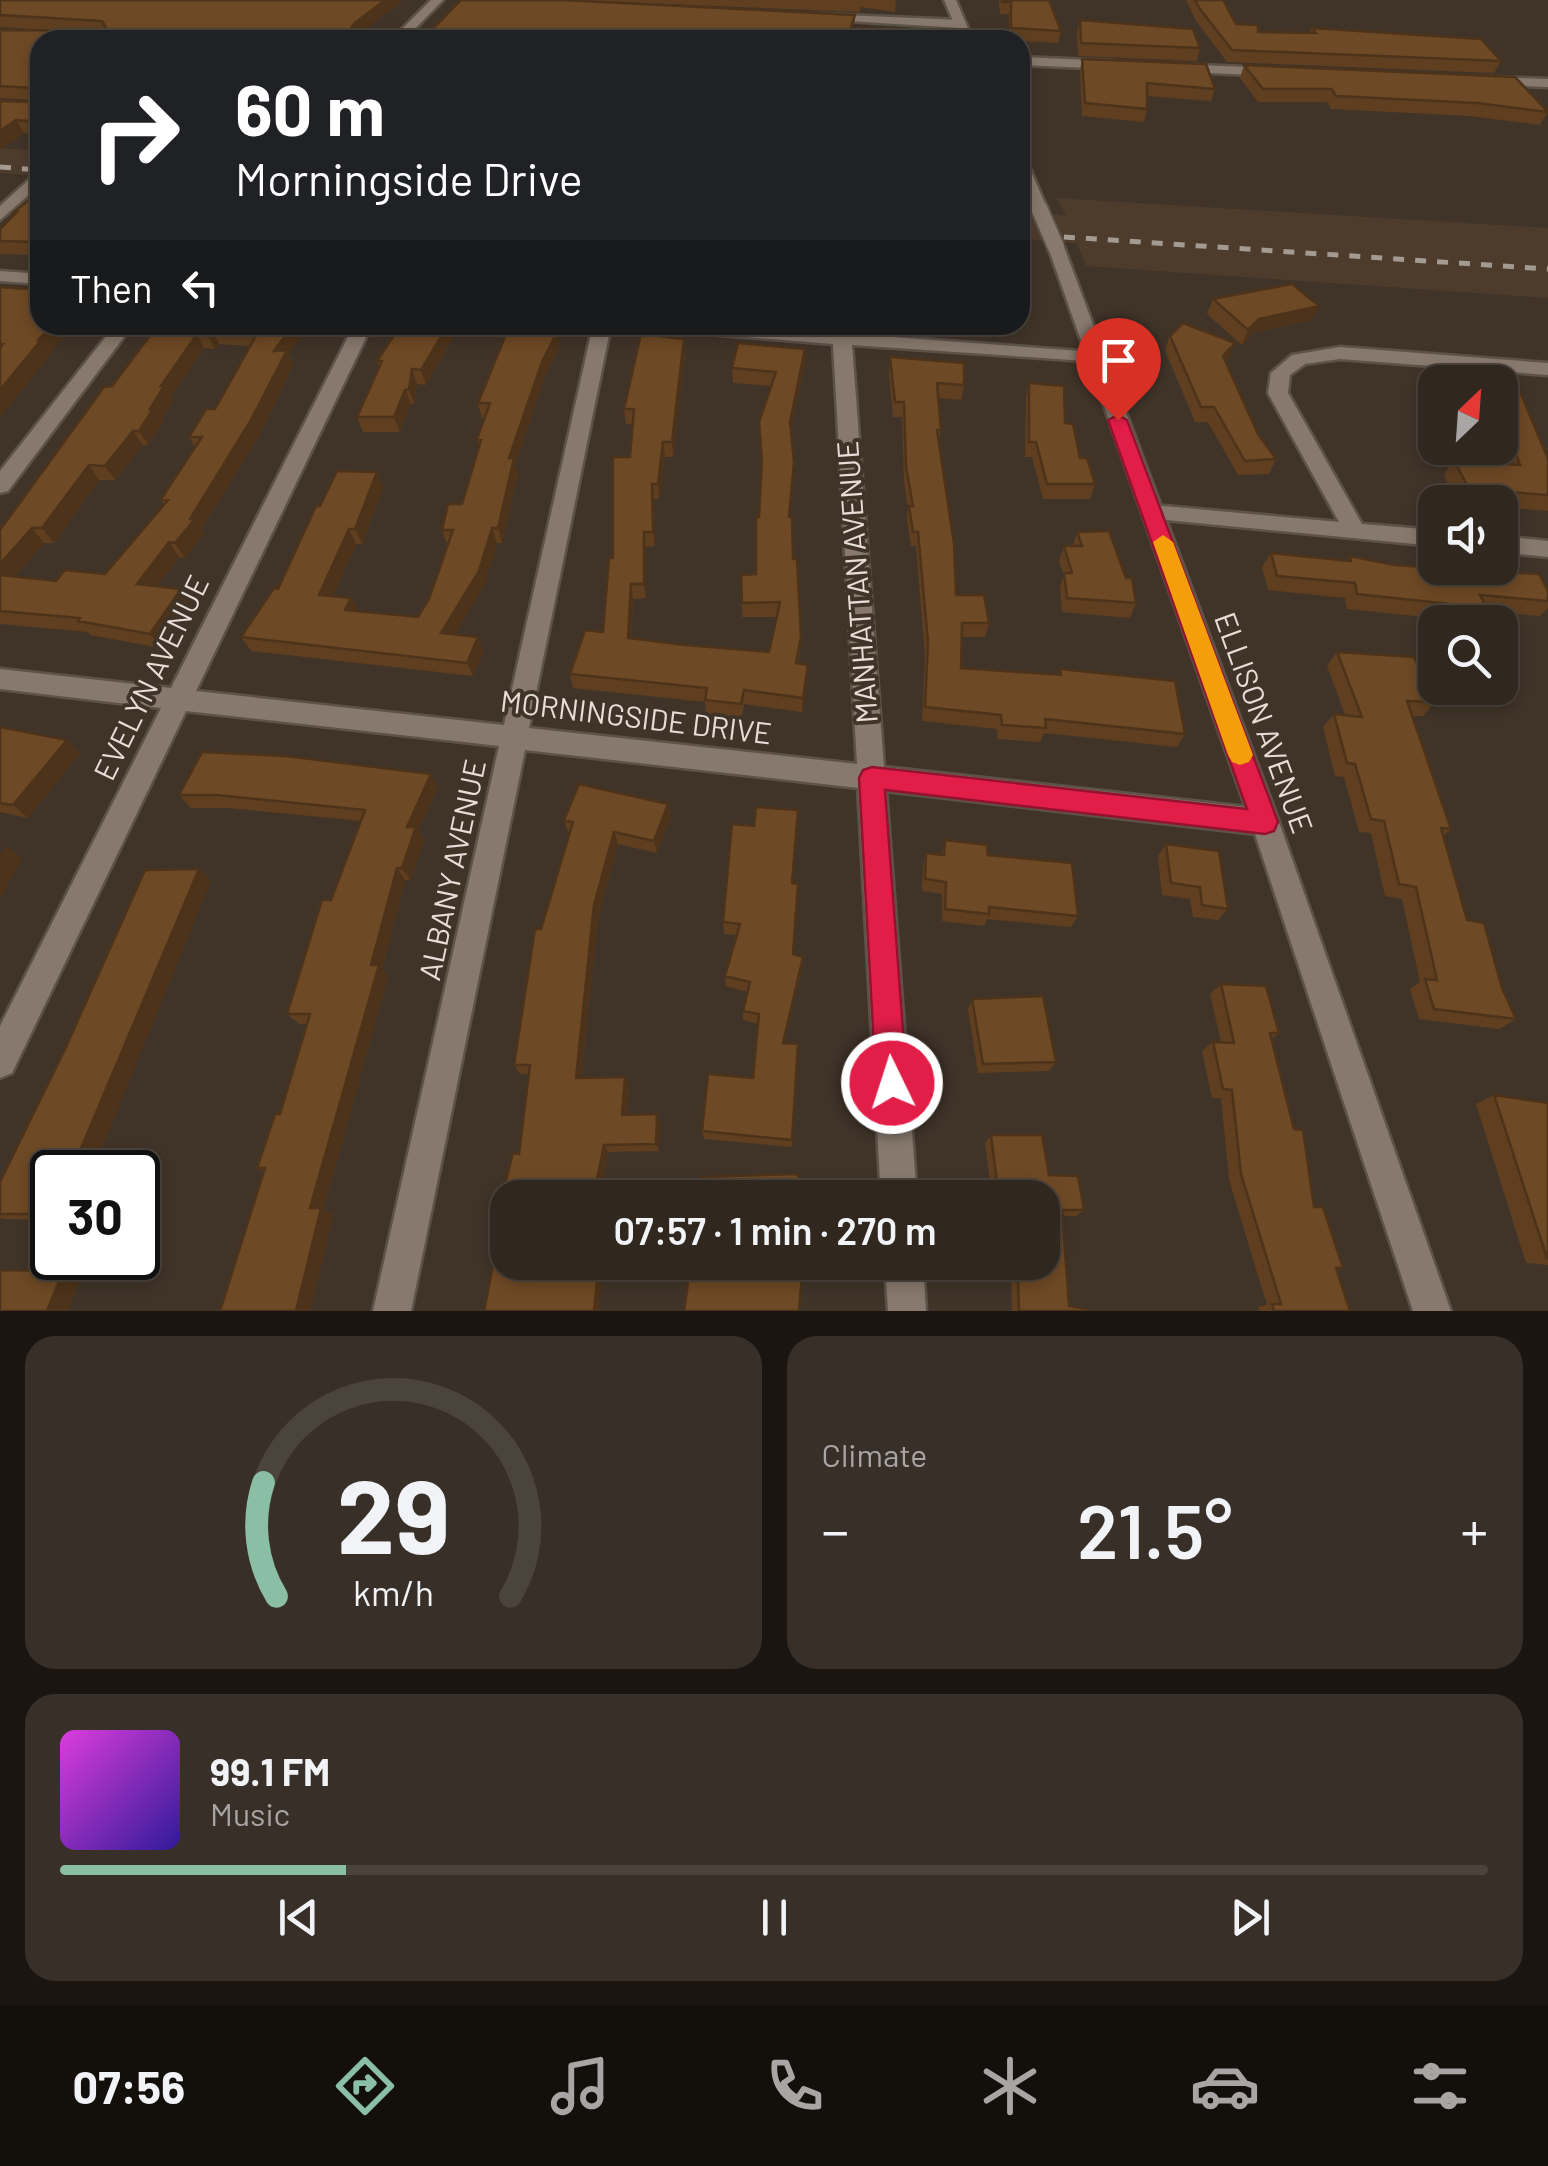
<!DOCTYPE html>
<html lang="en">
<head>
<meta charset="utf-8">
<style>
	body { margin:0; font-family:Barlow,sans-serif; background:#382f28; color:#f1f3f6; height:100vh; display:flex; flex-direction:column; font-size:38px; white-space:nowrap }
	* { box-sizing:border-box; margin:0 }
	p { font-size:32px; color:#a8a5a4 }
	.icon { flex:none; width:55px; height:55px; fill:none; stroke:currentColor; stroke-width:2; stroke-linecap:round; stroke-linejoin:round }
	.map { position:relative; height:1311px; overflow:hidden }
	.side { display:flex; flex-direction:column; gap:25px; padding:25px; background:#1a1511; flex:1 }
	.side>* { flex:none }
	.top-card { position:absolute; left:30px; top:30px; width:1000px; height:305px; border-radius:30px; box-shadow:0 5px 15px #0003,0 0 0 2px #4b443d; background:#202124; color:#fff; overflow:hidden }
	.needle { width:65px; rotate:25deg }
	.buttons { position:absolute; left:1418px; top:365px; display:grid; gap:20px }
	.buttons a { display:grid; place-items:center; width:100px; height:100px; border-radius:20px; background:#30271f; box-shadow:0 5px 15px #0003,0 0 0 2px #4b443d; font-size:50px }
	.speed { position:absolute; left:30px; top:1150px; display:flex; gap:20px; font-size:50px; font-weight:700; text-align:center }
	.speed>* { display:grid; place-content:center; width:130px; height:130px; border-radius:50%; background:#30271f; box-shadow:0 5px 15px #0003,0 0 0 2px #4b443d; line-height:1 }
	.speed .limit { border:5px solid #111; border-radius:15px; background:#fff; color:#111 }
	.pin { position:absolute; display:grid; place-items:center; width:85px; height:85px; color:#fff; margin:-102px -42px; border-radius:50% 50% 50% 0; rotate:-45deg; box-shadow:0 0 10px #0007 }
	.pin .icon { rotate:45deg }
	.me { position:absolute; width:110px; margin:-55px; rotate:356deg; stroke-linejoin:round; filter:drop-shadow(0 0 8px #0008) }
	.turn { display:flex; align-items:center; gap:35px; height:210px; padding:0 40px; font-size:45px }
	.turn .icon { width:130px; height:130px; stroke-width:2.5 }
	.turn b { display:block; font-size:70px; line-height:85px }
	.then { display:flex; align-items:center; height:95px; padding:0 40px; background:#0003; gap:20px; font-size:38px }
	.big { font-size:75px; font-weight:600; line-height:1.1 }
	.side .card { flex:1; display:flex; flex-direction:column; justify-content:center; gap:15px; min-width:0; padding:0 35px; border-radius:30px; background:#382f28 }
	.side .dial { align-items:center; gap:0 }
	.dial svg { height:260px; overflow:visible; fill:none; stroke:#4b443d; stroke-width:7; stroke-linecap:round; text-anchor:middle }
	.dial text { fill:#f1f3f6; stroke:none }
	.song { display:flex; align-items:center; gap:30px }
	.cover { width:120px; height:120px; border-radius:15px; background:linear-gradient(135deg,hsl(300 70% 55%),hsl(250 70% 35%)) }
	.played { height:10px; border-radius:5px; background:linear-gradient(90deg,#8abfa5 20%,#4b443d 20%) }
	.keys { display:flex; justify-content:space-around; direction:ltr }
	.heat { display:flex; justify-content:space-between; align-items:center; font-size:55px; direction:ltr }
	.side .tiles { flex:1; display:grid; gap:25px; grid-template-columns:1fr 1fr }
	.card:last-child { grid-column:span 2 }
	.trip { position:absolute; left:490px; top:1180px; width:570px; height:100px; border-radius:30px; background:#30271f; box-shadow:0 5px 15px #0003,0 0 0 2px #4b443d; font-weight:600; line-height:100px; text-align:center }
	.tabs { display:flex; height:160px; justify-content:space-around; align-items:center; background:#13100c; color:#a8a5a4 }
	.tabs .icon { width:70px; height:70px }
	.tabs .active { color:#8abfa5 }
	.tabs b { font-size:45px; color:#f1f3f6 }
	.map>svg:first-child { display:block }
	.built { fill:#4d3c2c }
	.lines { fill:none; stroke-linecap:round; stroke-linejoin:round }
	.minor-casing { stroke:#5c5248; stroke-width:5 }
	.tertiary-casing { stroke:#5c5248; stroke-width:5 }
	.minor { fill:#87796d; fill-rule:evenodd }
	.tertiary { fill:#87796d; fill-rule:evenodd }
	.rail { stroke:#a39a91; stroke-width:5; stroke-dasharray:11 11; stroke-linecap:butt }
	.tertiary-bridge-casing { stroke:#5c5248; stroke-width:20; stroke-linecap:butt }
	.tertiary-bridge { stroke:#87796d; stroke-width:16 }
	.wall { fill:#5f3f20; fill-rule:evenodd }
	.shaded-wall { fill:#4d331a }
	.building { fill:#6e4925; stroke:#4d331a; stroke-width:2.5 }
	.route { fill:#e11d48; stroke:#92132f; stroke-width:2.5 }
	.slow { fill:#f59e0b }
	.labels { text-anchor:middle; stroke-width:8; stroke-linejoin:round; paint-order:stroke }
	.street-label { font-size:30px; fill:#e6ded7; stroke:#403429 }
</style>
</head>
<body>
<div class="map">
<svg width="1548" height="1311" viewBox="0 0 1548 1311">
	<rect width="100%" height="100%" fill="#403429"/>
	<!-- built -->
	<path class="built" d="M0,148L40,151V176L0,173Z
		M1056,198L1548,228V298L1086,266L1077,243L1020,239V212L1066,215Z"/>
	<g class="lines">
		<!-- minor casing -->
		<g class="minor-casing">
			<path id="minor" d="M431,0H443L404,40H391Z
				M820,14L960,20L966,24L960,28L816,19Z
				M1020,57L1113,61L1119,65L1113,69L1020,65Z
				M1173,64L1273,68L1279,72L1273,76L1169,71V65Z
				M1488,77L1548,79V87L1483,84V78Z
				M40,175V185L0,220V206L33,176Z
				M0,271L40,274V284L0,281Z
				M115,325H133L8,491L0,493V471Z
				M354,325H372L196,691L504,725L593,325H611L529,728L857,764L833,344L658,330L649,325H730L832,333V325H850L851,334L1094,352L1103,358L1101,362L852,345L884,767L1265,809L1275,813L1279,822L1275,831L1265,835L886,791L917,1198H881L858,788L525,750L411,1311H373L499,746L186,711L12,1073L0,1078V1026L161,708L0,689V669L171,688Z
				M1340,347L1548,363V375L1340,359L1305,364L1290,375L1288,393L1362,524L1435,530V546L1145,518L1142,513L1145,508L1153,505L1339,522L1268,393L1271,373L1292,355Z
				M1500,536L1548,541V557L1500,552Z
				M885,1262H923L926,1311H888Z"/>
		</g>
		<!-- tertiary casing -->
		<g class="tertiary-casing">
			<path id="tertiary" d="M944,0H956L973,40H961Z
				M1020,158L1027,162L1047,208L1045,211L1031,208L1020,180Z
				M1056,242L1064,247L1279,822L1451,1311H1413L1251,822L1048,247Z"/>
		</g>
		<!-- minor -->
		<use href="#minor" class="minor"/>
		<!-- tertiary -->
		<use href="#tertiary" class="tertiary"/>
		<!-- rail -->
		<path class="rail" d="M0,167L40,170
			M1020,234L1548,269"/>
		<!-- tertiary-bridge casing -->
		<g class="tertiary-bridge-casing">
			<path id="tertiary-bridge" d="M1039,208L1056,247"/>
		</g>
		<!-- tertiary-bridge -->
		<use href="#tertiary-bridge" class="tertiary-bridge"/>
	</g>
	<!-- wall -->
	<path class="wall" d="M0,0H403L358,35L40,40V134L24,133L0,149V101L36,102L35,100L0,98V30L70,31L0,27Z
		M572,0H896L895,12L861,7L859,12Z
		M999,0H1049L1061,31L1058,43L1009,40V14H1000Z
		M1186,0H1223L1236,24L1258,32L1310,33L1312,28L1501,61L1494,73L1227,62L1196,21Z
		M1080,20L1200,48L1197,61L1078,56L1077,32Z
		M1082,59L1215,89L1211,101L1147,96V109L1144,122L1082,116L1080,71Z
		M1244,65L1548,112L1540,125L1470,116L1331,109L1327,102H1258L1240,78Z
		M40,191V255L0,254V229L15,214L14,212Z
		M1213,299L1312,320L1253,333L1242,345L1207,314Z
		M149,325H308L309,327L288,354L293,365L259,435L201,530L204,534L185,558L179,557L157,586L191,603L161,648L90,635L88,632L0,624V530L150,335L146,328ZM219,344L250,346L215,409L189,437L195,447L161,499L164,505L105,574L56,581L14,577L44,543H54L99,480H115L143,445H148L162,423L161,421L173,400L171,397L204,348L215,349Z
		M557,332L559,347L545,376L515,465L518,472L502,543H497L484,585L454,635L478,637L483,652L473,676L251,651L241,637L278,589L320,506L383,487L362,544H356L333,596L351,598L358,611L418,617L429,599L447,545L442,530L462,504L479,446L477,439L485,418H482L478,403Z
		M1170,336L1229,358L1226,362L1258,434L1276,459L1269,474L1238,475L1208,422H1195L1165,350Z
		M453,338L426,385L417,384L414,404H411L400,432H363L357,417L379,367L377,361Z
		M685,354L673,457H665L659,499H654L655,546L646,547V598L633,599L631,639L769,652L777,617H742L741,575L756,574L762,467L759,422L772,386L733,383L732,368L805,363L790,431L793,476L790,517L800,651L798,663L808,679L802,712L744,704L742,717L706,714L705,702L573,688L570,674L603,632L630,457L632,424H626L624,409Z
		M890,357L964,385L961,400L938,398L941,430L939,442L956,595L989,623L985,637H961V668L1058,675L1060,669L1185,734L1177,747L1044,733L1040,742L998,739L997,729L922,721L925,656L916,546H911L907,520L908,509L904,481L902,417H893L889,372Z
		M1488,379L1516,382L1548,459V511L1500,507V502H1457L1444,475L1454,460L1503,464L1497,448H1500V382H1485Z
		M1029,383L1065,423L1080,458L1095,484L1090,499H1043L1032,457H1025L1026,397Z
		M1077,532L1136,603L1130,618L1062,612L1060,587L1064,575L1059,561L1064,546H1073Z
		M1271,553L1347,560L1350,556L1394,565L1548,591V608L1540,616L1484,611L1474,622L1347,609L1345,598L1268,590L1262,567Z
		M1337,652L1435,702L1423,716H1412L1451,829L1443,836L1467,920L1502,988L1516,1019L1499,1029L1419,1019L1410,989L1420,982L1402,899L1385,896L1371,833L1359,832L1344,777L1335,776L1323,727L1334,714L1345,715L1327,666Z
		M0,727L67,740L80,753L28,818L0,812Z
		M438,787L418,830L424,840L410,880H405L382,969L388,976L323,1210L333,1214L310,1311L264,1172L257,1168L280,1114L308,1024H299L287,1014L361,821L228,808H191L179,795Z
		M671,817L657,853L618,844L598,917L581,1078L625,1077L629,1085L627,1115L660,1122L659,1151L608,1152L599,1198H508V1262H604L599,1311H484L502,1218L497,1215L519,1154L529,1074H520L514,1065L541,929L570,833L568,832L564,820Z
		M945,840L988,855L1078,916L1071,927L987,919L984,926L942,921V894L922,891L923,865L926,853L941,855Z
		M1166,844L1228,909L1218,920L1193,917L1190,899L1162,895L1158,856Z
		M211,881L52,1172V1220L5,1219L0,1218V1182Z
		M792,883L793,955L803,957L802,968L784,1043L798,1044L792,1147L704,1139L702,1131L753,1078L758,1024L743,1020V1011L748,992L726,986L725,976L737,935L724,934L723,922Z
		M1221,984L1279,1033L1271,1039L1314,1207L1343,1268L1337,1270L1350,1311H1260L1258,1307L1267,1305L1229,1180L1221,1098H1212L1202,1051L1213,1042H1221L1210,994Z
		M972,999L1056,1062L1049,1071L978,1073L968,1009Z
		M1494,1095L1548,1103V1265L1526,1263L1476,1104Z
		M991,1135L1049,1175L1084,1210L1076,1216H1063L1069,1306L1087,1311H1012L1011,1280L1003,1279V1262H1042V1198H992L985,1143Z"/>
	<!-- shaded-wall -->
	<path class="shaded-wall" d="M385,0H403L358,35L354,40H342L355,23Z
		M855,15L854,26L850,40H847Z
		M16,120L24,133L0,149V131Z
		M1319,306L1312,320L1253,333L1242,345L1248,330L1259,319Z
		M52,325H76L50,352L51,354L0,418V390L38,340Z
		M293,325H308L309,327L288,354L293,365L259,435L201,530L204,534L185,558L175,543L190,519L274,351Z
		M448,325H449L453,338L426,385L421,370Z
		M212,329L219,344L215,349L207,335Z
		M557,332L559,347L545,376L515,465L518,472L502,543L498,528L509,458L542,362Z
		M197,334L204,348L171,397L173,400L161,421L162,423L148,445L139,431L161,386Z
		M684,339L685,354L673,457L672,442Z
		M1235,343L1229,358L1217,371L1223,356Z
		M805,349V363L789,436L790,422Z
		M412,369L417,384L414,404L409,389Z
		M405,390L411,404L400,432L394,417Z
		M133,431L143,445L115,480L105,466Z
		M663,442L665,457L659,499L658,484Z
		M89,465L99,480L54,543L42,528Z
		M377,472L383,487L362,544L355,529Z
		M652,484L654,499L655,546L653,532Z
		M32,528L44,543L4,588L0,584V564Z
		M492,528L497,543L484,585L447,648L441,633Z
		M349,529L356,544L327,609L319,595Z
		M644,532L646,547V598L644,584Z
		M169,542L179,557L148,599L137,584Z
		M631,584L633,599L630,652L628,638Z
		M181,589L191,603L161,648L150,634Z
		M351,598L358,612L345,610Z
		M478,637L483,652L473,676L467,663Z
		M808,665V679L802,712L803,698Z
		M67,740L80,753L28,818L13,805Z
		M431,774L438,787L418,830L424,840L410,880L402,868L407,827Z
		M668,804L671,817L657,853L654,841Z
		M614,832L618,844L598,917L580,1086L576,1078L594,905Z
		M6,846L22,858L0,899V856Z
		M397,868L405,880L382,969L388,976L323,1210L333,1214L310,1311H296L310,1208L371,965Z
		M199,869L211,881L92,1172H71Z
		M803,957L802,968L782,1052L783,1043Z
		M625,1077L629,1085L626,1123L622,1115Z
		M657,1114L660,1122L659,1151L656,1144Z
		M604,1145L608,1152L599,1198H593Z
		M599,1262H604L599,1311H594Z
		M63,1271L82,1276L68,1311H47Z"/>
	<!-- building -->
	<path class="building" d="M0,0H385L355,23L342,40H40V122L16,120L0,131V101L36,102L33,88L0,86V30L108,31L102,21L0,15Z
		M461,0H562L855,15L847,40H424L434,32H430Z
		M1002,0H1049L1061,31L1011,28V2H1002Z
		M1195,0H1223L1236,24L1258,25V32L1316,33L1312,28L1481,39L1501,61L1232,50L1200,9Z
		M1080,20L1193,29L1200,48L1081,43Z
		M1082,59L1206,64L1215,89L1147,83V109L1085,103Z
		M1244,65L1515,77L1548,112L1477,103L1336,96L1332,89H1263Z
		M40,191V242L0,241V229L17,212H14Z
		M1292,284L1319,306L1259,319L1248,330L1213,299Z
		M0,287L40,290V325H52L38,340H41L0,390V348L3,344H0Z
		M1183,323L1235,343L1223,356L1258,434L1276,459L1245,461L1214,407H1201L1170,336Z
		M149,325H293L274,351L287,350L251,420L190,519L194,520L175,543L169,542L137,584L181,589L150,634L78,621L80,618L0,611V575L56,581L65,570L105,574L168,500L161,499L202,437H189L206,409H215L258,332L212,329L207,335L197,334L161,386H164L150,409H153L139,431H133L105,466L89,465L42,528H32L0,564V530L104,387L112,386L155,329L146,328Z
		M401,325H448L421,370L412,369L409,389L405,390L394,417H357L382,361H377Z
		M509,327L557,332L542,362L509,458H514L498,528H492L479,571L441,633L478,637L467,663L241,637L274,588L278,589L316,506H320L337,471L377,472L355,529H349L319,595L351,598L345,610L418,617L429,599L453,530H442L448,504H462L481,440L477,439L490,403H478Z
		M641,334L684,339L672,442H663L658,484H652L653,532H644V584H631L628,638L685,645L769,652L780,602L742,603L741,575L756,574V517H759L762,459L759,422L776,372L732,368L738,343L805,349L790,422L794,462L789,517H792L793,559H797L801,637L796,663L808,665L803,698L744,690L741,704L705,700L707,688L570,674L585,630L603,632L609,558H613V457H630L634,409H624Z
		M890,357L964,363V385L937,383L941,430H937L954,544L956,595H984L989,623H962L961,668L1061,675L1060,669L1175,681L1185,734L1045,719L1046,728L1002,725L1001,715L925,707L928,642L918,532H913L909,506H913L906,467L904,402H895Z
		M1488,379L1516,382L1548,459V495L1469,489L1454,460L1520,465L1500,412V382H1489Z
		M1029,383L1064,386L1065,423L1073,424L1080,458H1087L1095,484H1047L1036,442H1029Z
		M1109,531L1126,578H1132L1136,603L1067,598L1064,573H1072L1064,546H1082L1077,532Z
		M1271,553L1351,561L1350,556L1394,565L1539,574L1548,591V601L1480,595L1487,608L1357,594L1355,583L1277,576Z
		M1337,652L1414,657L1435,702L1407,701L1451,829L1441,828L1467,920L1484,923L1502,988L1516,1019L1434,1009L1425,979L1437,980L1416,887L1399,884L1384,821L1371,819L1355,764L1347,763L1334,714L1362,717Z
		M0,727L67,740L13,805L0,803Z
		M202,752L286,756L431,774L407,827H416L402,868H397L371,965H379L310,1208H321L296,1311H220L265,1168H257L275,1114H280L310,1014H287L322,900H331L365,810L217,795H179Z
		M579,784L668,804L654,841L614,832L594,905L576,1078L625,1077L622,1115L657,1114L656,1144L604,1145L593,1198H508V1262H599L594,1311H484L503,1215H497L513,1153L519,1154L530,1065H514L535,929H541L573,822L564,820Z
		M756,807L798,810L792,883L798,884L793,954L803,957L783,1043L798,1044L792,1140L702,1131L708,1074L753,1078L759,1014L743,1011L750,982L725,976L740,924L723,922L732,824L754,826Z
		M945,840L987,845L988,855L1072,863L1078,916L989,907V914L945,909L946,882L925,879L926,853L944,855Z
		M1166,844L1219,851L1228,909L1202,905L1200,887L1171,883Z
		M199,869L71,1172H52V1214H0V1182L66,1047L145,870Z
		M1221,984L1266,986L1279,1033H1270L1294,1129L1303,1130L1314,1207H1323L1343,1268H1336L1350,1311H1274L1272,1304H1281L1241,1174L1232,1090L1223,1089L1213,1042L1234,1043Z
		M1043,996L1056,1062L983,1064L972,999Z
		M1494,1095L1548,1103V1258H1547Z
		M991,1135H1042L1049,1175L1078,1176L1084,1210H1062L1069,1306L1087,1309V1311H1019L1018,1276L1010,1274L1009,1262H1042V1198H999Z
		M798,1174L799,1198H701V1177Z
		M691,1262H803L799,1311H684Z
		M0,1270L63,1271L47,1311H0Z"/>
	<!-- route -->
	<path class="route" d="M1118,415L1127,420L1278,822L1274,831L1265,834L885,790L907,1083L903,1094L892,1098L881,1094L876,1083L859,778L863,770L872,767L1247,809L1108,420Z"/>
	<!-- slow -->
	<path class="slow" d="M1163,535L1173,542L1253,755L1249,762L1240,765L1232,762L1228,755L1153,542Z"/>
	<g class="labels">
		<!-- street labels -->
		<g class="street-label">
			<text transform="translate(858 582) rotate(-94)" y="10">MANHATTAN AVENUE</text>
			<text transform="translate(152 678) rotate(-64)" y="10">EVELYN AVENUE</text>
			<text transform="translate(636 718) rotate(7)" y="10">MORNINGSIDE DRIVE</text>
			<text transform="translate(1263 723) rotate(70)" y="10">ELLISON AVENUE</text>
			<text transform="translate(453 870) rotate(-78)" y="10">ALBANY AVENUE</text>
		</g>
	</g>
</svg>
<div class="buttons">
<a><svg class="needle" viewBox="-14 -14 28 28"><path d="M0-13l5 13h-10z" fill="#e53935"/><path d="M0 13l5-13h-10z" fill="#a8a5a4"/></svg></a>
<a><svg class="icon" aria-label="sound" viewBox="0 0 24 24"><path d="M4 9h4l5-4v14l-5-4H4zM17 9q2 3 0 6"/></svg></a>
<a><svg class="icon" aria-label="search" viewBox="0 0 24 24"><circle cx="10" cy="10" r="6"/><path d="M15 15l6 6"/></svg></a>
</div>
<div class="speed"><div class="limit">30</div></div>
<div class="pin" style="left:1118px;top:420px;background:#d93025"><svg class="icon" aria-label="arrive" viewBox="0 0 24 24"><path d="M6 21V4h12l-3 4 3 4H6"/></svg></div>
<svg class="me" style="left:892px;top:1083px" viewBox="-20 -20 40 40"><circle r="17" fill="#e11d48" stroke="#fff" stroke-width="3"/><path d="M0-11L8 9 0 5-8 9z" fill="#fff"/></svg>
<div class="trip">07:57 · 1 min · 270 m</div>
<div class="top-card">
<div class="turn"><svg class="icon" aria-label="right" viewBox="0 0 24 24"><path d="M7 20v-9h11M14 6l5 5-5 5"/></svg><div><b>60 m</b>Morningside Drive</div></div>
<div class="then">Then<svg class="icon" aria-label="left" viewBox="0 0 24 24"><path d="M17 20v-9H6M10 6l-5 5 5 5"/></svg></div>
</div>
</div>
<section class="side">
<div class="tiles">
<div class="card dial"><svg viewBox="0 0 100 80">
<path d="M14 69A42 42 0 1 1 86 69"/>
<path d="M14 69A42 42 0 0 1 10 34" stroke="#8abfa5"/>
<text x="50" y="56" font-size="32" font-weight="700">29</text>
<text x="50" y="72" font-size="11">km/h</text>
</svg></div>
<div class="card"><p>Climate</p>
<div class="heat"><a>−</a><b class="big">21.5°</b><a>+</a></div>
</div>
<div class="card">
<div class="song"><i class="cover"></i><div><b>99.1 FM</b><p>Music</p></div></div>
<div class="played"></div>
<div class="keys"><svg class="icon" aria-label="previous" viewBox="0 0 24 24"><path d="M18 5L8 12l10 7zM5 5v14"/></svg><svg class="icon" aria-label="pause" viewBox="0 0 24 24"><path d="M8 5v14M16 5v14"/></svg><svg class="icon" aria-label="next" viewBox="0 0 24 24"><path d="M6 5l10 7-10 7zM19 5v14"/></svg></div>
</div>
</div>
</section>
<nav class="tabs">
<b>07:56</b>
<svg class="icon active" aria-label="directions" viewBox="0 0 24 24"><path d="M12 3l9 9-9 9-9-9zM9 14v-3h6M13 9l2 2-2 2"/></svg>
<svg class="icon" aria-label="music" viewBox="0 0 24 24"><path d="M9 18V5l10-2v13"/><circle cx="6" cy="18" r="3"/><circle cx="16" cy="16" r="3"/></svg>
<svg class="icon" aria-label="phone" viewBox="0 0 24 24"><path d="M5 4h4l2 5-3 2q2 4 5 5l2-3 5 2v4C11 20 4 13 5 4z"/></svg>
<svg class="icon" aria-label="climate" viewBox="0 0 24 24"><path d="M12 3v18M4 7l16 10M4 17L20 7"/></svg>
<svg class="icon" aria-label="car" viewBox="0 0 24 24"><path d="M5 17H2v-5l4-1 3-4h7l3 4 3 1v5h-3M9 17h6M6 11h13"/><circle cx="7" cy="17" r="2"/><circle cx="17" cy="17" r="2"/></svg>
<svg class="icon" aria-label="filters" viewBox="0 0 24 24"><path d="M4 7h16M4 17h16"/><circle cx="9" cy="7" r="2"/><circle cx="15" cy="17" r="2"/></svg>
</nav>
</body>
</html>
